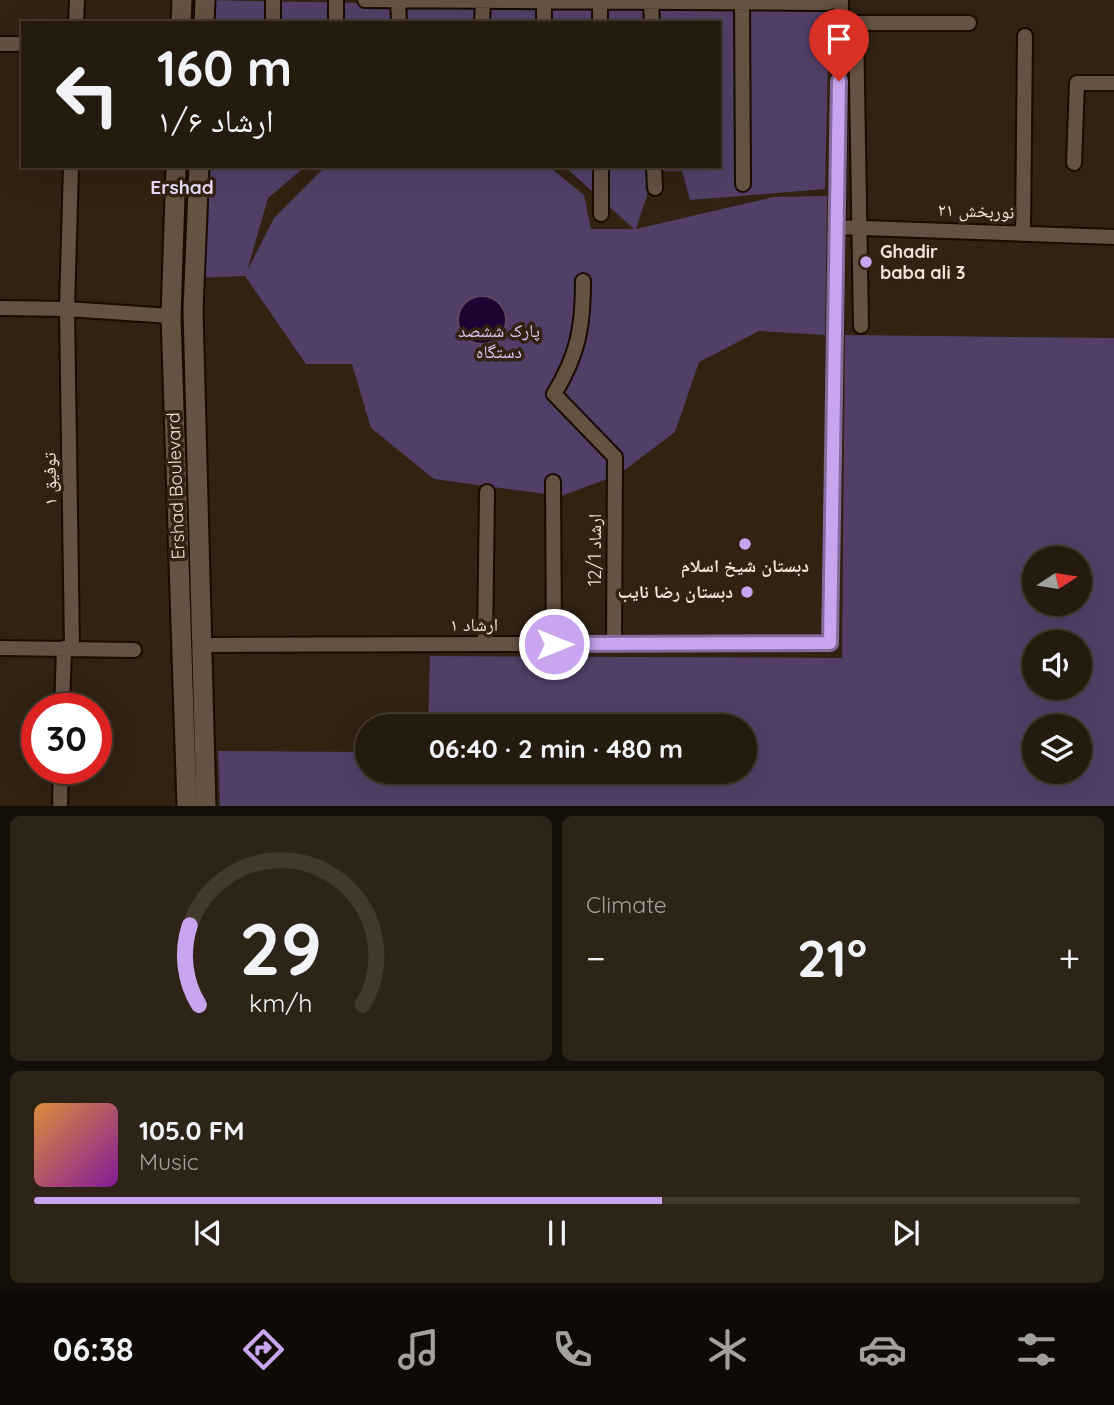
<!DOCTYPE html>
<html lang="en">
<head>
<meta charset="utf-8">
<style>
	body { margin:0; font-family:Quicksand,"Noto Naskh Arabic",sans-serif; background:#2d2317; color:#f1f3f6; height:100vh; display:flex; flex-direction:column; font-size:26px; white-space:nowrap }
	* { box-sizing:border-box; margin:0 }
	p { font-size:23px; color:#a3a19e }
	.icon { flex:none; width:38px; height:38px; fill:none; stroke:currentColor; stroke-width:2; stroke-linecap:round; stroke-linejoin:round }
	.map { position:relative; height:806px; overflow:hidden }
	.panel { display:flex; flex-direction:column; gap:10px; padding:10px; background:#140e08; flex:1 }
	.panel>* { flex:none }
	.hud { position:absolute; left:21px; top:21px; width:700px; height:147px; border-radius:0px; box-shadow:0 7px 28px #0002,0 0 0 2px #42382e; background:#251a0e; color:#f1f3f6; overflow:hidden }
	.needle { width:46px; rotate:78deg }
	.tools { position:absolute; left:1022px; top:546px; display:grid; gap:14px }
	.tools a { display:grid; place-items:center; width:70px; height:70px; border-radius:50%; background:#251a0e; box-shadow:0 7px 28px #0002,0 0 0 2px #42382e; font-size:35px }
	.speed { position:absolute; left:21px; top:693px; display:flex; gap:14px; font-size:35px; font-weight:700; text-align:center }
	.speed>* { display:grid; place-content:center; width:91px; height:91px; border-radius:50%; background:#251a0e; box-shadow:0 7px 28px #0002,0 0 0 2px #42382e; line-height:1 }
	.speed .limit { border:10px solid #d22; background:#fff; color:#111 }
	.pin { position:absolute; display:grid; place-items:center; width:60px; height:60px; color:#fff; margin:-72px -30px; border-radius:50% 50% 50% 0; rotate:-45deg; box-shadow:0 0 7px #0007 }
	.pin .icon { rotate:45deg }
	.me { position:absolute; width:77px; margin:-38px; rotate:90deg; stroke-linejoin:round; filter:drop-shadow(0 0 5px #0008) }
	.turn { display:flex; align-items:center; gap:24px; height:147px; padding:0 21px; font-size:32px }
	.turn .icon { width:91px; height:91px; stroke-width:2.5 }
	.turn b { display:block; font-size:49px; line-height:60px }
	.big { font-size:52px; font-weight:700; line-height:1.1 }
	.panel .widget { flex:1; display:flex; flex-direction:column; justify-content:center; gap:10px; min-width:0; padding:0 24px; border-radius:10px; background:#2d2317 }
	.panel .dial { align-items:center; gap:0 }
	.dial svg { height:182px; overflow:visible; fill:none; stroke:#42382e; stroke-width:7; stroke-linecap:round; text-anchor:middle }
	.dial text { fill:#f1f3f6; stroke:none }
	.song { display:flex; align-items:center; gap:21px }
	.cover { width:84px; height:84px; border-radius:10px; background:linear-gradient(135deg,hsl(30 70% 55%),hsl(290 70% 35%)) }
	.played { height:7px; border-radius:4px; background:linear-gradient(90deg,#c8a5ee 60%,#42382e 60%) }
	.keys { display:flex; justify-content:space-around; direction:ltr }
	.heat { display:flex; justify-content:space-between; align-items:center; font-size:38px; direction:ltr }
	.panel .tiles { flex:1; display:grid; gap:10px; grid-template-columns:1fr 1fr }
	.widget:last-child { grid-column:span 2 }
	.trip { position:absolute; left:355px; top:714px; width:402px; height:70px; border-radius:35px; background:#251a0e; box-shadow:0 7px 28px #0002,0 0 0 2px #42382e; font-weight:700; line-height:70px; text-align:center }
	.menu { display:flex; height:112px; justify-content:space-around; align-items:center; background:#0f0a06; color:#a3a19e }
	.menu .icon { width:49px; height:49px }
	.menu .active { color:#c8a5ee }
	.menu b { font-size:32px; color:#f1f3f6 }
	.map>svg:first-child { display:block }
	.green { fill:#523f67; fill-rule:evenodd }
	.water { fill:#1d0331; stroke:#5c4764; stroke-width:2 }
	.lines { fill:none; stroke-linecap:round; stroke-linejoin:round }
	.street-casing { stroke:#180b01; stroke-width:18 }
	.secondary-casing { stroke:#180b01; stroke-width:23 }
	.street { stroke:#645242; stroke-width:14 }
	.secondary { stroke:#645242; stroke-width:19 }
	.route-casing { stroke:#826b9b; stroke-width:18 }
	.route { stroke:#c8a5ee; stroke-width:12 }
	.poi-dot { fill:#c8a5ee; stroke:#312212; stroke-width:2.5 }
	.labels { text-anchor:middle; stroke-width:7; stroke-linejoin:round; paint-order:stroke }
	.street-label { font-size:18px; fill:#f0e5dc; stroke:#312212 }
	.poi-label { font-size:18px; font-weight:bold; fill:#f0e5dc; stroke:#312212; text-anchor:start }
	.park-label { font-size:18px; fill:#dec7f8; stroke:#312212 }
	.neighbourhood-label { font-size:19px; font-weight:bold; fill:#eadefa; stroke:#312212 }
</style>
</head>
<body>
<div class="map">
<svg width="1114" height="807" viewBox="0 0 1114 807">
	<rect width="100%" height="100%" fill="#312212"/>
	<!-- green -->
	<path class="green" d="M205,0L829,12L825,189L690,200L682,171H655L636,229L774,197L827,196L825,335L759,331L699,362L675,432L618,475L561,496L434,479L371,428L352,364H306L245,276L194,278L198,166H306L268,198L247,271L274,218L326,166H548L584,195L591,229H634L564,166H719V23H204Z
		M845,335L1114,338V806H220L218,751L367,752L368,772H746V726H428L430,656L842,658ZM1080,558V604H1034V558ZM1080,642V688H1034V642ZM1080,726V772H1034V726Z"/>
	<!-- water -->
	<path class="water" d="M458 320a24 24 0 1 1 48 0a24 24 0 1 1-48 0Z"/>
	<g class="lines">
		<!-- street casing -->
		<g class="street-casing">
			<path id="street" d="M273,0V23
				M336,0V23
				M365,0L827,3L836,0
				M398,0L399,23
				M600,3V23
				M651,3L652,23
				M742,3L743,184
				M76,23L77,0
				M482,23L483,1
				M544,23V2
				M0,44H23
				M1074,163L1077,83H1114
				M71,166L67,309L72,648
				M601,166V214
				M654,166L655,188
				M836,227L1114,237
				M1023,232L1025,36
				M583,281C583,327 578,355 554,394L615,457L614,644
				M0,308L67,309L171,316
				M861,326L856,23H969
				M553,482L554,644
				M485,644L487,492
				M204,645L830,643L841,0
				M0,648L134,650
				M62,709L64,648
				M60,807L61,768"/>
		</g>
		<!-- secondary casing -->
		<g class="secondary-casing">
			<path id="secondary" d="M181,23L182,0
				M204,23L205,0
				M176,166L171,316L187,807
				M199,166L193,310L206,807"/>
		</g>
		<!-- street -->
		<use href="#street" class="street"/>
		<!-- secondary -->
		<use href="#secondary" class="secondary"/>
	</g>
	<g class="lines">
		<!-- route casing -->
		<g class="route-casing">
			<path id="route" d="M554,644L830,643L839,81"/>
		</g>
		<!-- route -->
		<use href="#route" class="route"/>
	</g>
	<!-- markers -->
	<g class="poi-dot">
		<circle cx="866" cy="262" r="7"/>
		<circle cx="745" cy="544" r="7"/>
		<circle cx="747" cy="592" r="7"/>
	</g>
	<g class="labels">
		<!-- street labels -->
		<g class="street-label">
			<text transform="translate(976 211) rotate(2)" y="6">نوربخش ۲۱</text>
			<text transform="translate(50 479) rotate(-91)" y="6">توفیق ۱</text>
			<text transform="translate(176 486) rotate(-92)" y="6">Ershad Boulevard</text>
			<text transform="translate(595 550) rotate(-90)" y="6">ارشاد 12/1</text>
			<text x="474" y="631">ارشاد ۱</text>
		</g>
		<!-- poi labels -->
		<g class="poi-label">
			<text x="880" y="258">Ghadir<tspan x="880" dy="21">baba ali 3</tspan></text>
			<text x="745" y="572" text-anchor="middle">دبستان شیخ اسلام</text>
			<text x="733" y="598" text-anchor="end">دبستان رضا نایب</text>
		</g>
		<!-- park labels -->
		<g class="park-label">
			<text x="499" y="337">پارک‌ ششصد<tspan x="499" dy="21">دستگاه</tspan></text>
		</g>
		<!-- neighbourhood labels -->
		<g class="neighbourhood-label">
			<text x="182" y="194">Ershad</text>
		</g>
	</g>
</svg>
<div class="tools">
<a><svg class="needle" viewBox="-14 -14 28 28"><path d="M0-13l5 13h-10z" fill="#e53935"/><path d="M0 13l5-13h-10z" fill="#a3a19e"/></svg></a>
<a><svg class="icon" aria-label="sound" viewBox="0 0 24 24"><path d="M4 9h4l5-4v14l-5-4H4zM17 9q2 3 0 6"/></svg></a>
<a><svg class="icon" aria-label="layers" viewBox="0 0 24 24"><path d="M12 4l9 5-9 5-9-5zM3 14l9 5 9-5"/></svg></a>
</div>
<div class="speed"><div class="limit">30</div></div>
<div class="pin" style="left:839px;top:81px;background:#d93025"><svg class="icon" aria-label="arrive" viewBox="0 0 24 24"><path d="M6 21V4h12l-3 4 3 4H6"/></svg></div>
<svg class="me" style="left:554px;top:644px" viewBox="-20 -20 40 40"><circle r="17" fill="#c8a5ee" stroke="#fff" stroke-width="3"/><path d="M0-11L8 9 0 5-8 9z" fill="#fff"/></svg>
<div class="trip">06:40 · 2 min · 480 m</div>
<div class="hud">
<div class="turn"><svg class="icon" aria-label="left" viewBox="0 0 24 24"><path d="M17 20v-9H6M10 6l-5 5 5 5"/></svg><div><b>160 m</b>ارشاد ۱/۶</div></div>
</div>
</div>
<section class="panel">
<div class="tiles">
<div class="widget dial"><svg viewBox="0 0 100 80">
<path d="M14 69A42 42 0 1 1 86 69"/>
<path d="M14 69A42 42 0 0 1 10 34" stroke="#c8a5ee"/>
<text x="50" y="56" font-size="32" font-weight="700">29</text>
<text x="50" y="72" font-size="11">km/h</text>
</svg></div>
<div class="widget"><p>Climate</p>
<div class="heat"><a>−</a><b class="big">21°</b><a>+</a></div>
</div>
<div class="widget">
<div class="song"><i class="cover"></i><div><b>105.0 FM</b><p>Music</p></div></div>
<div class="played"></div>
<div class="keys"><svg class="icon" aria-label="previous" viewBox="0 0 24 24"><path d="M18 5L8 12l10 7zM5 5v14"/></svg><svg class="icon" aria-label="pause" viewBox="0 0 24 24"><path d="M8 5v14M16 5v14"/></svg><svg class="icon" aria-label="next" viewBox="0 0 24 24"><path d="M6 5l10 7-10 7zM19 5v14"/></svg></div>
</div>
</div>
</section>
<nav class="menu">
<b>06:38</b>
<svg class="icon active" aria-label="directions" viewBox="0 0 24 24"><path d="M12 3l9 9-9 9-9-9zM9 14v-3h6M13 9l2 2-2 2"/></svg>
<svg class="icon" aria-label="music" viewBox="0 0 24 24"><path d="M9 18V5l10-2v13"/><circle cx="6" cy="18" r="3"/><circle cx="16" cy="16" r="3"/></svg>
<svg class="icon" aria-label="phone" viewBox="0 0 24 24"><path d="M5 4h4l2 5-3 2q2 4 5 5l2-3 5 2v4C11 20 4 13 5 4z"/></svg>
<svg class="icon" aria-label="climate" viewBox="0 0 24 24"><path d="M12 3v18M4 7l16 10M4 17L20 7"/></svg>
<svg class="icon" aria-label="car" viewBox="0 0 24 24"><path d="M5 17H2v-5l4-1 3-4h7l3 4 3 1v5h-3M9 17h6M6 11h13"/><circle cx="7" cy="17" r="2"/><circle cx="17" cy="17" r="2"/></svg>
<svg class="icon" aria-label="filters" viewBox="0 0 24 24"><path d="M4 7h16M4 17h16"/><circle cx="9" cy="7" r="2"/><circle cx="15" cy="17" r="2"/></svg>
</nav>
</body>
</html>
